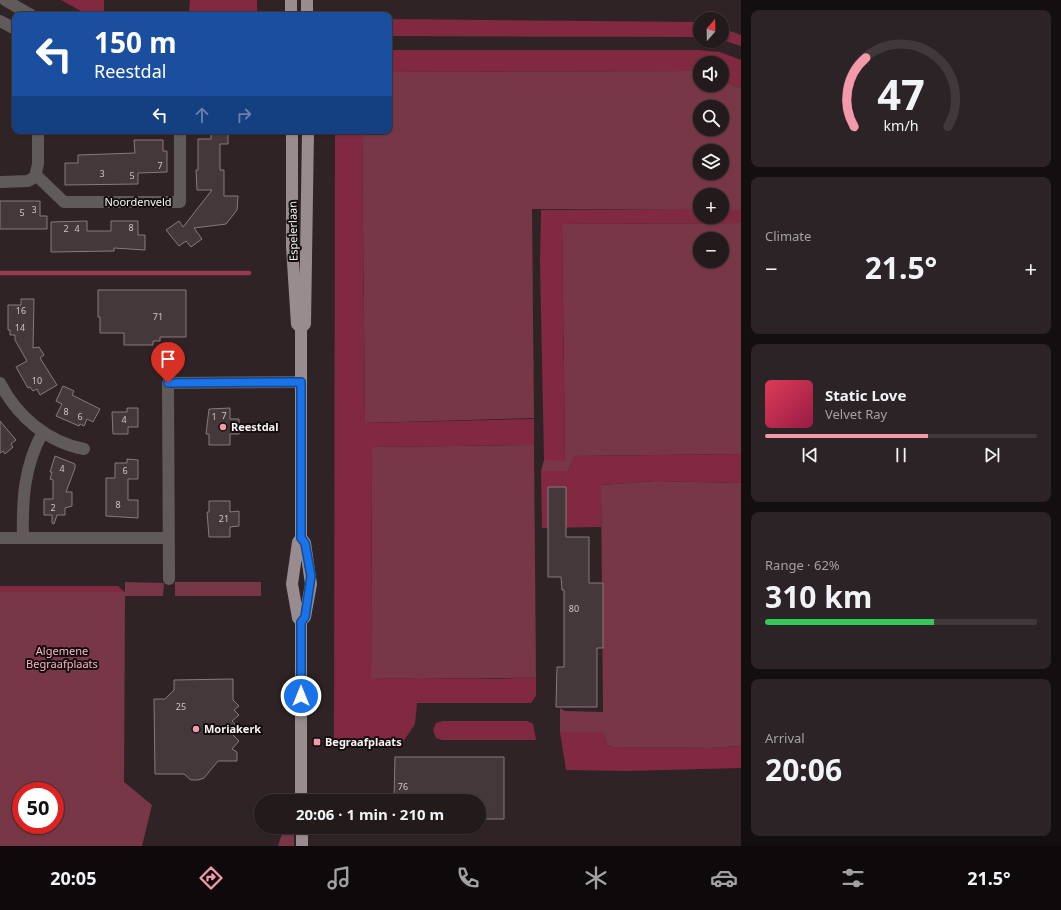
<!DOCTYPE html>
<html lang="en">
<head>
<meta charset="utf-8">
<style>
	body { margin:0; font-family:"Noto Sans",sans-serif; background:#2b2325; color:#f1f3f6; height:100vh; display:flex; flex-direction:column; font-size:15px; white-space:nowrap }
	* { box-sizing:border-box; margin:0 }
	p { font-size:13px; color:#a3a1a3 }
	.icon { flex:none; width:22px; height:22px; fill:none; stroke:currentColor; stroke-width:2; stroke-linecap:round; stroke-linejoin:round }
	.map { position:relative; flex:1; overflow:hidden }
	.drawer { display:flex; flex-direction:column; gap:10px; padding:10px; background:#130e0f; width:320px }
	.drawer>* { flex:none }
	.guide { position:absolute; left:12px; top:12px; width:380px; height:122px; border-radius:8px; box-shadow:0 1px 3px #0004,0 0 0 1px #40383b; background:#1a4fa0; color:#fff; overflow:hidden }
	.needle { width:26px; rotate:20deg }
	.fabs { position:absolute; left:693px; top:12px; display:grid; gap:8px }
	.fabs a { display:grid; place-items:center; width:36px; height:36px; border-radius:50%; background:#231a1c; box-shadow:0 1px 3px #0004,0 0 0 1px #40383b; font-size:20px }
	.speed { position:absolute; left:12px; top:782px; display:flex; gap:8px; font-size:20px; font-weight:700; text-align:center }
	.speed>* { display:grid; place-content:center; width:52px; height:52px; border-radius:50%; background:#231a1c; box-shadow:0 1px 3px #0004,0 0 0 1px #40383b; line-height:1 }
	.speed .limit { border:6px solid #d22; background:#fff; color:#111 }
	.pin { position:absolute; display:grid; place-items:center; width:34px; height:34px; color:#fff; margin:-41px -17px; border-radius:50% 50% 50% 0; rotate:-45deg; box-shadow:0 0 4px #0007 }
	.pin .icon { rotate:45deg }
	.me { position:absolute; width:44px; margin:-22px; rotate:0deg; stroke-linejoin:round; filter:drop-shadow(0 0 3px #0008) }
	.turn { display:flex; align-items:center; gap:14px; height:84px; padding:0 16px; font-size:18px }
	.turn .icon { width:52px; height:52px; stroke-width:2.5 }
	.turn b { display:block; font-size:28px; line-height:34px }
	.lanes { display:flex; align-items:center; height:38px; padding:0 16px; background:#0003; justify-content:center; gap:20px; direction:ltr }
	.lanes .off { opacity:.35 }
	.big { font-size:30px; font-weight:700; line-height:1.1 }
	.drawer .card { flex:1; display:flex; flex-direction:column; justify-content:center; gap:6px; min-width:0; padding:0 14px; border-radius:8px; background:#2b2325 }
	.drawer .dial { align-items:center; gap:0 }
	.dial svg { height:104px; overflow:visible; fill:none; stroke:#40383b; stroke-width:7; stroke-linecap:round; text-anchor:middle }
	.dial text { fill:#f1f3f6; stroke:none }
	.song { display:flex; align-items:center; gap:12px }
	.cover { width:48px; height:48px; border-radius:6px; background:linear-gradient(135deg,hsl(350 70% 55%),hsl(340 70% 35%)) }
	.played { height:4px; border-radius:2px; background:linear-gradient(90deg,#f39aaa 60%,#40383b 60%) }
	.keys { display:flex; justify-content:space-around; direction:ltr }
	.heat { display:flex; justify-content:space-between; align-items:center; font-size:22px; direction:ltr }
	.charge { height:6px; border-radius:3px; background:linear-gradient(90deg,#34c759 62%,#40383b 0) }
	.trip { position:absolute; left:254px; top:794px; width:232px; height:40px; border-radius:20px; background:#231a1c; box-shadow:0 1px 3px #0004,0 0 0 1px #40383b; font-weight:700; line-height:40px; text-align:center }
	.dock { display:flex; height:64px; justify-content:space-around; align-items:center; background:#0e0a0b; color:#a3a1a3 }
	.dock .icon { width:28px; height:28px }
	.dock .active { color:#f39aaa }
	.dock b { font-size:18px; color:#f1f3f6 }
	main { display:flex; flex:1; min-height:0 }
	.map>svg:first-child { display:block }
	.green { fill:#783746; fill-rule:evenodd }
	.forest { fill:#802940 }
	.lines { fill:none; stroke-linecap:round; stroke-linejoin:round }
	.stream { stroke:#953c51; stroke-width:4.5 }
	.building { fill:#45383a; stroke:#897a7c }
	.minor { stroke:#605a5b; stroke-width:12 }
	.major { stroke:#998c8e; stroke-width:12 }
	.route-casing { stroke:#114b97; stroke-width:10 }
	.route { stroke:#1a73e8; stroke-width:7 }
	.poi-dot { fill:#f39aaa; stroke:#130e0f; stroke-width:1.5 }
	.labels { text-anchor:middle; stroke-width:4; stroke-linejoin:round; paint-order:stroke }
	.number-label { font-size:9px; fill:#cec4c5 }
	.street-label { font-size:11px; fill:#fbf2f3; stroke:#130e0f }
	.poi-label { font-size:11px; font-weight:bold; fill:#fbf2f3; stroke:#130e0f; text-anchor:start }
	.park-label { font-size:11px; fill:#ffb2bf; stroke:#130e0f }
</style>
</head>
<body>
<main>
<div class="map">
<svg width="741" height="846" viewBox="0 0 741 846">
	<rect width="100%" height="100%" fill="#2f2325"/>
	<!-- green -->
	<path class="green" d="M694,71L700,73V85H722V81L741,88V210H722V195H700V210L532,209L534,418L365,423L362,131H389V72ZM700,107H722V129H700ZM700,151H722V173H700Z
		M741,223V454L575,456L568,471H541L544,460H565L562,224ZM700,239H722V261H700Z
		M534,445L536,677C481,680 426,677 371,679L372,447Z
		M655,481L741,483V746L711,748L613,747L607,745L603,732H560V708L565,711L603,712L601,485Z
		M125,582L164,583L163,596H125L124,782L152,805L142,846H0V592H125ZM21,791H55V825H21Z
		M175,582H261V596H175Z
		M284,827H294V846H278Z"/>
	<!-- forest -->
	<path class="forest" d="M61,0H104V15H88Z
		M190,0H257V15H189Z
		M389,19L700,22V37L389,36Z
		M722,28L741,35V46L722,40Z
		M389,50H698L720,52L741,60V88L722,81V63H700V73L694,71L389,72Z
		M335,131H362L365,423L534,419V445L372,447L371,679L418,678L496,679L536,677V696L531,703H417L415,724L401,745H334Z
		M541,210H700V217H722V210H741V223L562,224L565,461L544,460L540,262Z
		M741,454V483L655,481L601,485V527L542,528L541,471H568L575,456Z
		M0,586H118L125,592H0Z
		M443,721H527L533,724L536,740H442L436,738L433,730L436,723Z
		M560,732H604L607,745L613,747L711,748L741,746V768L626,771L566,770Z"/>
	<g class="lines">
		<!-- stream -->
		<path class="stream" d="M0,273H249"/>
	</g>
	<!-- building -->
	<path class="building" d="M211,131H228V144H220V170H224V196H238L237,210L226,224L194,228L202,239L191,247L186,241L179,246L166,230L179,221L183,227L212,190H197L196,170H198V139H211Z
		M134,140H163V151H167V172L138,173V184L65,185V163H78V155L135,153Z
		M0,201H40V216H47V229H0Z
		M87,221V231H111V221H138V235H145V250L114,248V251L51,252V222Z
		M98,290H186V337H160V341H153V345H124V333H100V317H98Z
		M21,299H34L33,348L39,347L44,355L40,358L57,385L40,395L37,389L33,391L30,387L28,388L16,367L27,361L15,340V335H10V330H8V305H21Z
		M63,386L74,391L72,395L100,409L93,422L87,419L84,426L80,424L79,426L56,416L62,404L56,401Z
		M127,408H138V427H128V434H113L112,412H127Z
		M230,408V419H239V434H230V445H209V434H206L209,409Z
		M0,421L16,440L11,444L13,447L5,454L3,451L0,453Z
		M55,456L75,464V468L66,492H72V506L65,508V515H57L54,524L52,523V515H44V499H53V480L50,479L52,472H50Z
		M127,459L138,460V479H128V500H138V518L106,516V478H115V463H127Z
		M548,487H566V537H589V583H603V648H597V707H556L557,667H564V590H562L561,577H548Z
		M209,501H230V512L239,511V526L230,527V537H209L207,512H209Z
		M233,679V700L239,706L234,710L239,715L232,721L239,728L232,734L239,741L232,749L237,752V761H218L204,778L198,780H191L184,774H155L154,699H165L174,690V680Z
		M395,757H504V819H479V801H394Z"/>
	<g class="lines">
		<!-- minor -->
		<path class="minor" d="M5,0L31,15
			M0,21L15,29
			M36,175L64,202H180V131
			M0,182L28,181L35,177L38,164V131
			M0,383C17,416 47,442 84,449
			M0,538H168
			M23,538C22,501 24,465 43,432
			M169,579L168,383L301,382"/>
		<!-- major -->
		<path class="major" d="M291,0V15
			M307,0V15
			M292,131V247L297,324L301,328
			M301,538L298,542L292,584L298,618L301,621
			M301,801V621L305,617L311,584L305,543L301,538V328L305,324L308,131
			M302,827V846"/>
	</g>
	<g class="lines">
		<!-- route casing -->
		<g class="route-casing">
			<path id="route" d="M168,383L301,382V538L305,543L311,576L305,617L301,622V696"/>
		</g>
		<!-- route -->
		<use href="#route" class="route"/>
	</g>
	<!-- markers -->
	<g class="poi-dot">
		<circle cx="223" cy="427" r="4"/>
		<circle cx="196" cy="729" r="4"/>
		<rect x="313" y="738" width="8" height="8" rx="2"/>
	</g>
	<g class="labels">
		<!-- number labels -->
		<g class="number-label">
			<text x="160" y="169">7</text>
			<text x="102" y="177">3</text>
			<text x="132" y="179">5</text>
			<text x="34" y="213">3</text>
			<text x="22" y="216">5</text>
			<text x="131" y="231">8</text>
			<text x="66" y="232">2</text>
			<text x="77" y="232">4</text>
			<text x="21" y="314">16</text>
			<text x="158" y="320">71</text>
			<text x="20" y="331">14</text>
			<text x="37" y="384">10</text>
			<text x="66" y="415">8</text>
			<text x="224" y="419">7</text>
			<text x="80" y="420">6</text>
			<text x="214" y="420">1</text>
			<text x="124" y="423">4</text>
			<text x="62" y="472">4</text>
			<text x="125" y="474">6</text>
			<text x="118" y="508">8</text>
			<text x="53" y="511">2</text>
			<text x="224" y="522">21</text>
			<text x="574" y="612">80</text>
			<text x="181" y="710">25</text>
			<text x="403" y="790">76</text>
		</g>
		<!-- street labels -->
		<g class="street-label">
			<text x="138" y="206">Noordenveld</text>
			<text transform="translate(293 231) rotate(-91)" y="4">Espelerlaan</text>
		</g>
		<!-- poi labels -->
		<g class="poi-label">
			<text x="231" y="431">Reestdal</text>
			<text x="204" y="733">Moriakerk</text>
			<text x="325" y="746">Begraafplaats</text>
		</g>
		<!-- park labels -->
		<g class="park-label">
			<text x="62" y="655">Algemene<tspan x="62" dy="13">Begraafplaats</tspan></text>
		</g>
	</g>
</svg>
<div class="fabs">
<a><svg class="needle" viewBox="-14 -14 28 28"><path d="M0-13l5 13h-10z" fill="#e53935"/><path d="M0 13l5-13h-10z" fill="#a3a1a3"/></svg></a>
<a><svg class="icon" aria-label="sound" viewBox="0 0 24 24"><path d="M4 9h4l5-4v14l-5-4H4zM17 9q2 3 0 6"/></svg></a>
<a><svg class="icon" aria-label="search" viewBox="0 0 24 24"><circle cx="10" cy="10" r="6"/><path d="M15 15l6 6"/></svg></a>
<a><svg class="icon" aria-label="layers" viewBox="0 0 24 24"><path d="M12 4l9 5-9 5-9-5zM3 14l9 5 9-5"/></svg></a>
<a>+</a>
<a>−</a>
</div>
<div class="speed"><div class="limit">50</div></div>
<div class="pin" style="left:168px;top:383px;background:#d93025"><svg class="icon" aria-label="arrive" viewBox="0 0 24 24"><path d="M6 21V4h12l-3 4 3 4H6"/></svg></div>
<svg class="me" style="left:301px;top:696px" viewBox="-20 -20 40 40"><circle r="17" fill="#1a73e8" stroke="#fff" stroke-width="3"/><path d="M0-11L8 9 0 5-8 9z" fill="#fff"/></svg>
<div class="trip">20:06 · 1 min · 210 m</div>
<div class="guide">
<div class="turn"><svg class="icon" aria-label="left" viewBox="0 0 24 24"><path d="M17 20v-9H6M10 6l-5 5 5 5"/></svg><div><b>150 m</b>Reestdal</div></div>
<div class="lanes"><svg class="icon" aria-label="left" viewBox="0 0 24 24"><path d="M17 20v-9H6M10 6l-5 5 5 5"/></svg><svg class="icon off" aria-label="ahead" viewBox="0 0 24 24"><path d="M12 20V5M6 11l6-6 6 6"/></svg><svg class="icon off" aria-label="right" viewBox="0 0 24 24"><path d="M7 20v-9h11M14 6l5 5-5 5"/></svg></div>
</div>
</div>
<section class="drawer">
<div class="card dial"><svg viewBox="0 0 100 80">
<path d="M14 69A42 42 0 1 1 86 69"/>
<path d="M14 69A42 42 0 0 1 23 16" stroke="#f39aaa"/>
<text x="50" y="56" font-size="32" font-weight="700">47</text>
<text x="50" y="72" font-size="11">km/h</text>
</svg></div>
<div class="card"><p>Climate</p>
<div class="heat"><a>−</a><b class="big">21.5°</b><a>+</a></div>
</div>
<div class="card">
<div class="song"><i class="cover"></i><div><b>Static Love</b><p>Velvet Ray</p></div></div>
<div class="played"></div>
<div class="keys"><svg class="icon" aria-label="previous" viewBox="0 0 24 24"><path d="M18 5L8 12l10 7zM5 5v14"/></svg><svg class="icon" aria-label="pause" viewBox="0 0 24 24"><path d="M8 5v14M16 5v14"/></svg><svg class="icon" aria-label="next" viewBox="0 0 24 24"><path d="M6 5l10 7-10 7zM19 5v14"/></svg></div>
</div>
<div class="card"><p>Range · 62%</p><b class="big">310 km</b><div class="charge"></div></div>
<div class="card"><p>Arrival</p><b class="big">20:06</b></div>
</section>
</main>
<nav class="dock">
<b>20:05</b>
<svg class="icon active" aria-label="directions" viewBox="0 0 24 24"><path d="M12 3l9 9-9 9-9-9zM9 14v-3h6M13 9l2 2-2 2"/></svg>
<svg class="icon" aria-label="music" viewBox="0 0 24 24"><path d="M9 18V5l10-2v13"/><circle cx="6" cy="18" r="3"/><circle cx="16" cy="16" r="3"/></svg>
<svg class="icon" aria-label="phone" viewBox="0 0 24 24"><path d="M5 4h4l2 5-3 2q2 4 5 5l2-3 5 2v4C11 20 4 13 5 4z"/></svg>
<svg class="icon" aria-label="climate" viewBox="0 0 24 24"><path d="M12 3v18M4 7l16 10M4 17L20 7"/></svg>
<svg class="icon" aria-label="car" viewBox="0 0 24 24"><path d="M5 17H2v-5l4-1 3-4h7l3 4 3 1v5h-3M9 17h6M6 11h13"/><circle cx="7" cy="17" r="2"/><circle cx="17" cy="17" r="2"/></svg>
<svg class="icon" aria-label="filters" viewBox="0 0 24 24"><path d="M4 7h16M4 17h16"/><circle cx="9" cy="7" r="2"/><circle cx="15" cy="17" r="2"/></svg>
<b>21.5°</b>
</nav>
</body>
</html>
